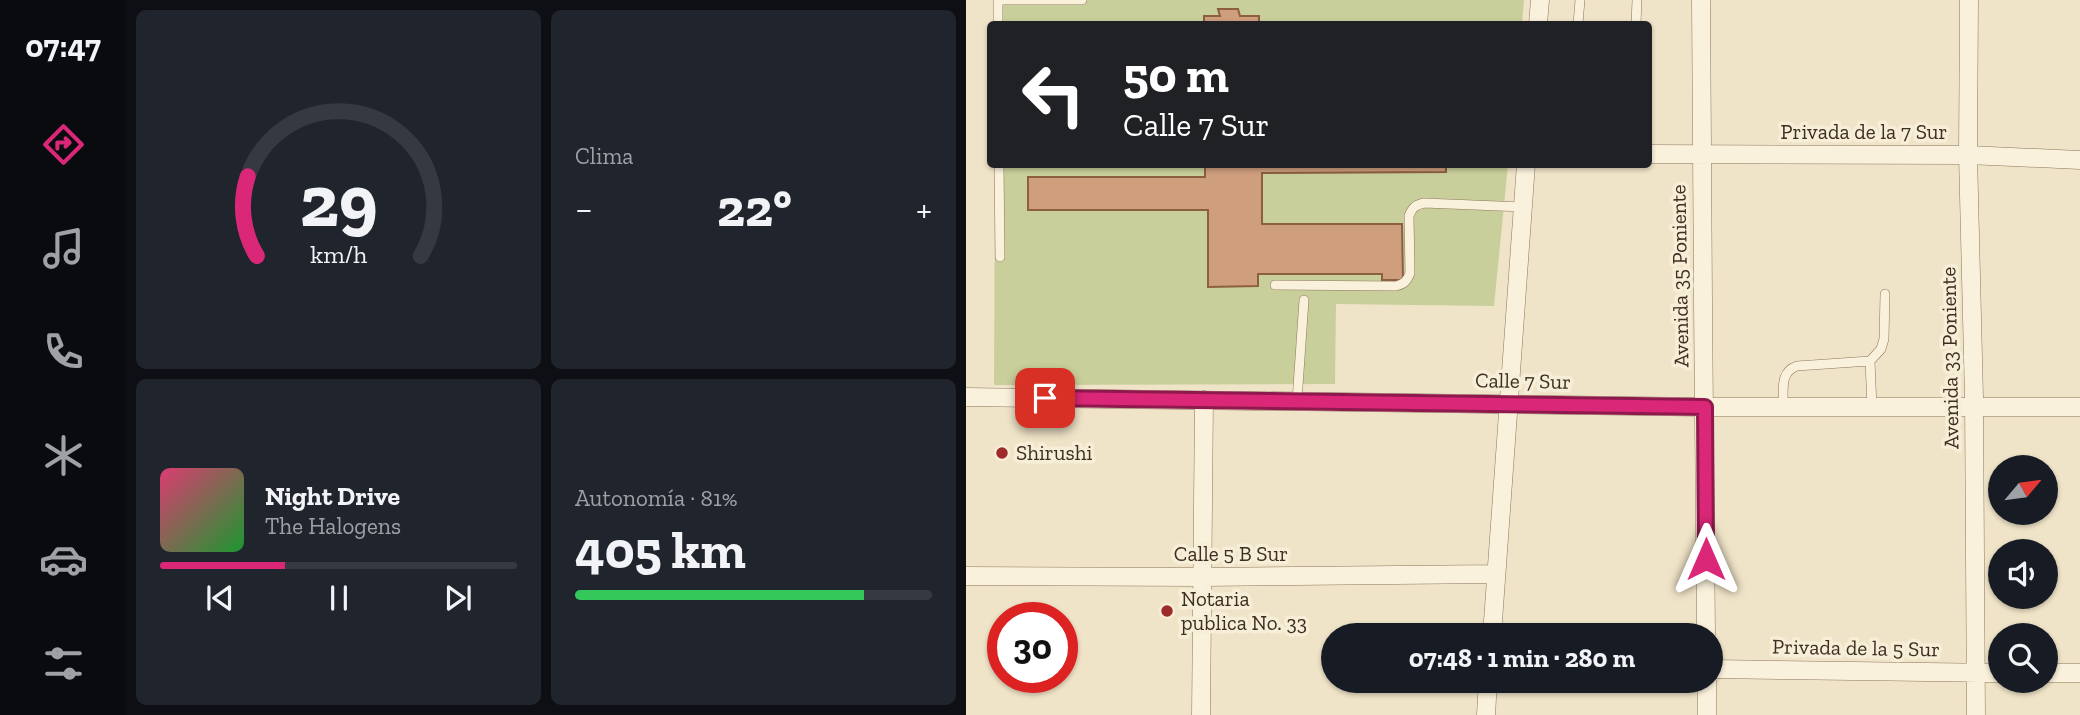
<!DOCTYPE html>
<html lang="es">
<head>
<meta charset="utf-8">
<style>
	body { margin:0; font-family:"Zilla Slab",serif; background:#20242c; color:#f1f3f6; height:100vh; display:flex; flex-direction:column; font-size:26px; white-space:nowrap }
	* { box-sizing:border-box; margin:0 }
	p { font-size:23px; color:#9ea1a6 }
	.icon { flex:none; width:38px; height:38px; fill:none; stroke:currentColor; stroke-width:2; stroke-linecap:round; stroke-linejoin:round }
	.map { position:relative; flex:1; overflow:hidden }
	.sheet { display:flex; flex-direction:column; gap:10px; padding:10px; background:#0d0f14; width:840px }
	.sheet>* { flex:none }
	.guide { position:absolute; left:21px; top:21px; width:665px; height:147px; border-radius:7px; box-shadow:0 2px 5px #0004; background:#202124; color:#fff; overflow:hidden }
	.needle { width:46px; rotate:61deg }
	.fabs { position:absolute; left:1022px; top:455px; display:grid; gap:14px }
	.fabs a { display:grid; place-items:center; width:70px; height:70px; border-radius:50%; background:#171b24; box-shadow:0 2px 5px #0004; font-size:35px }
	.speed { position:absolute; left:21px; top:602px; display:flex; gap:14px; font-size:35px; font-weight:700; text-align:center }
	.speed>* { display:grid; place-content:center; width:91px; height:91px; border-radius:50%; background:#171b24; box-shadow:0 2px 5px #0004; line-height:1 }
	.speed .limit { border:10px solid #d22; background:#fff; color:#111 }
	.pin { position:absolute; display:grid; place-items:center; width:60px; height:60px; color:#fff; margin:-30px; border-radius:14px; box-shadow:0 4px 10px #0006 }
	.me { position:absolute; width:77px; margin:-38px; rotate:0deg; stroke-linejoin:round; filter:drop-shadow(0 0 5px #0008) }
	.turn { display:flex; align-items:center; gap:24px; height:147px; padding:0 21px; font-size:32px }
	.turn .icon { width:91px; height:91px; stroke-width:2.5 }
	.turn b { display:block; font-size:49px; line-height:60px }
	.big { font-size:52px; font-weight:700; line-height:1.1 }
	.sheet .card { flex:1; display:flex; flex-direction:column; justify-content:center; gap:10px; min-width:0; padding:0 24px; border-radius:10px; background:#20242c }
	.sheet .dial { align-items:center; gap:0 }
	.dial svg { height:182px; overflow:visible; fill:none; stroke:#363941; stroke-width:7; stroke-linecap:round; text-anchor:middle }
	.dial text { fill:#f1f3f6; stroke:none }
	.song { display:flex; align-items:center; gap:21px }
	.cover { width:84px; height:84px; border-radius:10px; background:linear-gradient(135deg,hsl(340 70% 55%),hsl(130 70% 35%)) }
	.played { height:7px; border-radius:4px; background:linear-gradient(90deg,#db2777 35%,#363941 35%) }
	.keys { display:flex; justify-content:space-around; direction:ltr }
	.heat { display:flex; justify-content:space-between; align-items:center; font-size:38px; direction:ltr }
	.charge { height:10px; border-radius:5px; background:linear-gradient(90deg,#34c759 81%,#363941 0) }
	.sheet .tiles { flex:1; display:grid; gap:10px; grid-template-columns:repeat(2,1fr) }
	.trip { position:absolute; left:355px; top:623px; width:402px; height:70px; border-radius:35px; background:#171b24; box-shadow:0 2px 5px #0004; font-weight:700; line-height:70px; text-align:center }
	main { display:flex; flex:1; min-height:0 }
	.menu { display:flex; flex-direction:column; width:126px; justify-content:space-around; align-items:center; background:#090b0e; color:#9ea1a6 }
	.menu .icon { width:49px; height:49px }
	.menu .selected { color:#db2777 }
	.menu b { font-size:32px; color:#f1f3f6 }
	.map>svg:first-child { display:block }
	.green { fill:#c9cf9b }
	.building { fill:#cf9f7d; stroke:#8d5f41; stroke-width:2 }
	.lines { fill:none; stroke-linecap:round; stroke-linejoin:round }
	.service-casing { stroke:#8d765c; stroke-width:10 }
	.minor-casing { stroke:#8d765c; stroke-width:19 }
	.service { stroke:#faf1dc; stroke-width:9 }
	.minor { stroke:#faf1dc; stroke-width:18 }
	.route-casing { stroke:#8e194d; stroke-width:18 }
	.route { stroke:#db2777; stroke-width:12 }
	.poi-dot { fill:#9e2a2b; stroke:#f7eed8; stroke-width:2.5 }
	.labels { text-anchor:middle; stroke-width:7; stroke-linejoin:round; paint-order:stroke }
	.street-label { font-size:21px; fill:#3d2e20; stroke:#f7eed8 }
	.poi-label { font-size:21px; fill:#3d2e20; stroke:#f7eed8; text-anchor:start }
</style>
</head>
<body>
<main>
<nav class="menu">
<b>07:47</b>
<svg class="icon selected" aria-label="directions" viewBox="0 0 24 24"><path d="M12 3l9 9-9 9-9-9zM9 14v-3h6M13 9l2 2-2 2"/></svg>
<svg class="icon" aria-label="music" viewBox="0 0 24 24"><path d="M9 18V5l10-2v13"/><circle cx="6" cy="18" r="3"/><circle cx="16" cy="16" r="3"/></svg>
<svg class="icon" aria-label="phone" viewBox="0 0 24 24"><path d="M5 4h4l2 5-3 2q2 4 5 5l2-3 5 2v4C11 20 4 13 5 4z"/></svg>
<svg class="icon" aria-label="climate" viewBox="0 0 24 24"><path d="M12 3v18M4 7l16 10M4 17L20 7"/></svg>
<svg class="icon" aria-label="car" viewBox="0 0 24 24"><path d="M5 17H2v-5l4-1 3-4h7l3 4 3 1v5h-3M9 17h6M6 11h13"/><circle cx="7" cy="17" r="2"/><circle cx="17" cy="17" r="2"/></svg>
<svg class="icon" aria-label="filters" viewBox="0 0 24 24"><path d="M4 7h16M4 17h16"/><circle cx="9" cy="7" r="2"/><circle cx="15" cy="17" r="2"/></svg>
</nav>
<section class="sheet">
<div class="tiles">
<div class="card dial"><svg viewBox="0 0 100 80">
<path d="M14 69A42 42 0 1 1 86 69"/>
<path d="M14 69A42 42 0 0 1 10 34" stroke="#db2777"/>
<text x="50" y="56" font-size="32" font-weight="700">29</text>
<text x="50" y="72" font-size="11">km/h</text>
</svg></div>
<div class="card"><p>Clima</p>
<div class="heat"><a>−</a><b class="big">22°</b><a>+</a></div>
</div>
<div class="card">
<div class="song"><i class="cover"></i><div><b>Night Drive</b><p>The Halogens</p></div></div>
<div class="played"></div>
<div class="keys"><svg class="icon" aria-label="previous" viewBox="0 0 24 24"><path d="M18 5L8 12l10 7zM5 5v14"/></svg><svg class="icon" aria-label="pause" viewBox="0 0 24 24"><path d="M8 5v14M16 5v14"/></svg><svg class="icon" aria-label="next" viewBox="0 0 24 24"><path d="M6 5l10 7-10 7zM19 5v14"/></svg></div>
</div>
<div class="card"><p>Autonomía · 81%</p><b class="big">405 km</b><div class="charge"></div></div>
</div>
</section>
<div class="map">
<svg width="1114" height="715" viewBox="0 0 1114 715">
	<rect width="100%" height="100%" fill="#f0e4c8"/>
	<!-- green -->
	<path class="green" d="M30,0H558L556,24H30Z
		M29,165H542L528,306L370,304L369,384L28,385Z"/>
	<!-- building -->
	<path class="building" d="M252,9H272L274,16H293V24H238V16H254Z
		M239,164H480V172L296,173V224H436L437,280H416V274H292V286L242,287V210H62V177H239Z"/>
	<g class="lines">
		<!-- service casing -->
		<g class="service-casing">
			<path id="service" d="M32,0H116
				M32,0V24
				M612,24L614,0
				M670,24L671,0
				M33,164L34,257
				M309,285L430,286C438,284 441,281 444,273L443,216C446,208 449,205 458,203L557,207
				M904,361L915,349L918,339L919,294
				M331,401L338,300
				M817,407C818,391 813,372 831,366L904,361L906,407"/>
		</g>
		<!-- minor casing -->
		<g class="minor-casing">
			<path id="minor" d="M735,0C735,212 739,423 740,635
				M1003,0L1002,155L1008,398L1010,715
				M572,24L574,0
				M682,154L1002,155L1114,160
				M0,397L739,407H1114
				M0,576L237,577L530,574
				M526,635L560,164
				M746,669L1034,673
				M1080,673H1114
				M741,681V715
				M235,715L238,400
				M520,715L522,681"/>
		</g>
		<!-- service -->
		<use href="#service" class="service"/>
		<!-- minor -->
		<use href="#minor" class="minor"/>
	</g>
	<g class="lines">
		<!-- route casing -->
		<g class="route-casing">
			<path id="route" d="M79,398L739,407L740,559"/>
		</g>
		<!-- route -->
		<use href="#route" class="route"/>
	</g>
	<!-- markers -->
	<g class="poi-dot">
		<circle cx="36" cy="453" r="7"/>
		<circle cx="201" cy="611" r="7"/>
	</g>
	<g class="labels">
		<!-- street labels -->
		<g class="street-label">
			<text x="898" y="139">Privada de la 7 Sur</text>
			<text transform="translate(714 276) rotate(-91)" y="7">Avenida 35 Poniente</text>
			<text transform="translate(984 358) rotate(-91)" y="7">Avenida 33 Poniente</text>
			<text transform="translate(557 381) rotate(1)" y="7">Calle 7 Sur</text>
			<text x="265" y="561">Calle 5 B Sur</text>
			<text transform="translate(890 648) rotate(1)" y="7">Privada de la 5 Sur</text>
		</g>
		<!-- poi labels -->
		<g class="poi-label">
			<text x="50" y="460">Shirushi</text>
			<text x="215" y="606">Notaria<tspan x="215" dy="24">publica No. 33</tspan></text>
		</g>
	</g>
</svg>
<div class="fabs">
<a><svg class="needle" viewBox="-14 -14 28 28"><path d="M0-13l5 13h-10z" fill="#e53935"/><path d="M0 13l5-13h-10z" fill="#9ea1a6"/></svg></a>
<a><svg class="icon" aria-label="sound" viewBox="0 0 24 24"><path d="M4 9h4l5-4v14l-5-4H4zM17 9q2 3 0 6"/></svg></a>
<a><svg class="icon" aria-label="search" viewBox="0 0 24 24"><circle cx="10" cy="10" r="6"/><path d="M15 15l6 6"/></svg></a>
</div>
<div class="speed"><div class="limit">30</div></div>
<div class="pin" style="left:79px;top:398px;background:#d93025"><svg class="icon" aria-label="arrive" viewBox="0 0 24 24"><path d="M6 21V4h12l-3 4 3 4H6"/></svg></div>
<svg class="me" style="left:740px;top:559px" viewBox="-20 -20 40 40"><path d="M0-17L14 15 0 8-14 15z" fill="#db2777" stroke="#fff" stroke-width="4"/></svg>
<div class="trip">07:48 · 1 min · 280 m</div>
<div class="guide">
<div class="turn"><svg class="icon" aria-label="left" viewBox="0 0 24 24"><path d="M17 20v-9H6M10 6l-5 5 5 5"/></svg><div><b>50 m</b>Calle 7 Sur</div></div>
</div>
</div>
</main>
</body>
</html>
